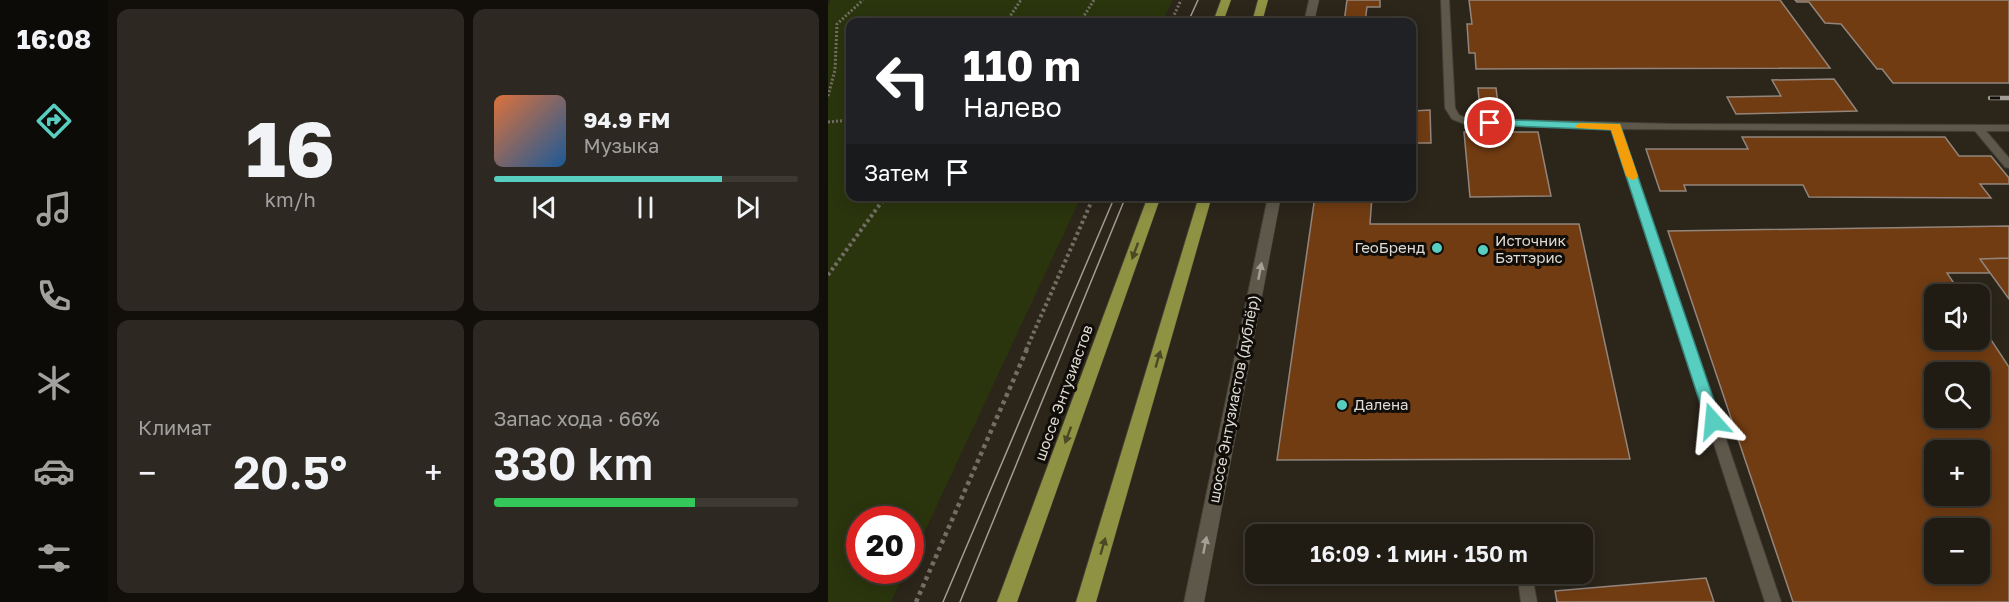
<!DOCTYPE html>
<html lang="ru">
<head>
<meta charset="utf-8">
<style>
	body { margin:0; font-family:"Golos Text",sans-serif; background:#2d2922; color:#f1f3f6; height:100vh; display:flex; flex-direction:column; font-size:22px; white-space:nowrap }
	* { box-sizing:border-box; margin:0 }
	p { font-size:20px; color:#a2a1a0 }
	.icon { flex:none; width:33px; height:33px; fill:none; stroke:currentColor; stroke-width:2; stroke-linecap:round; stroke-linejoin:round }
	.map { position:relative; flex:1; overflow:hidden }
	.panel { display:flex; flex-direction:column; gap:9px; padding:9px; background:#120f0b; width:720px }
	.panel>* { flex:none }
	.guide { position:absolute; left:18px; top:18px; width:570px; height:183px; border-radius:12px; box-shadow:0 3px 15px #0003,0 0 0 2px #3d3a34; background:#202124; color:#fff; overflow:hidden }
	.fabs { position:absolute; left:1096px; top:284px; display:grid; gap:12px }
	.fabs a { display:grid; place-items:center; width:66px; height:66px; border-radius:12px; background:#201c14; box-shadow:0 3px 15px #0003,0 0 0 2px #3d3a34; font-size:30px }
	.speed { position:absolute; left:18px; top:506px; display:flex; gap:12px; font-size:30px; font-weight:700; text-align:center }
	.speed>* { display:grid; place-content:center; width:78px; height:78px; border-radius:50%; background:#201c14; box-shadow:0 3px 15px #0003,0 0 0 2px #3d3a34; line-height:1 }
	.speed .limit { border:9px solid #d22; background:#fff; color:#111 }
	.pin { position:absolute; display:grid; place-items:center; width:51px; height:51px; color:#fff; margin:-26px; border:3px solid #fff; border-radius:50%; box-shadow:0 2px 6px #0007 }
	.me { position:absolute; width:66px; margin:-33px; rotate:342deg; stroke-linejoin:round; filter:drop-shadow(0 0 4px #0008) }
	.turn { display:flex; align-items:center; gap:21px; height:126px; padding:0 18px; font-size:27px }
	.turn .icon { width:78px; height:78px; stroke-width:2.5 }
	.turn b { display:block; font-size:42px; line-height:51px }
	.then { display:flex; align-items:center; height:57px; padding:0 18px; background:#0003; gap:12px; font-size:22px }
	.big { font-size:45px; font-weight:600; line-height:1.1 }
	.panel .widget { flex:1; display:flex; flex-direction:column; justify-content:center; gap:9px; min-width:0; padding:0 21px; border-radius:12px; background:#2d2922 }
	.panel .dial { align-items:center; gap:0 }
	.dial b { font-size:78px; line-height:1 }
	.song { display:flex; align-items:center; gap:18px }
	.cover { width:72px; height:72px; border-radius:9px; background:linear-gradient(135deg,hsl(20 70% 55%),hsl(210 70% 35%)) }
	.played { height:6px; border-radius:3px; background:linear-gradient(90deg,#58cec1 75%,#3d3a34 75%) }
	.keys { display:flex; justify-content:space-around; direction:ltr }
	.heat { display:flex; justify-content:space-between; align-items:center; font-size:33px; direction:ltr }
	.charge { height:9px; border-radius:4px; background:linear-gradient(90deg,#34c759 66%,#3d3a34 0) }
	.panel .tiles { flex:1; display:grid; gap:9px; grid-template-columns:repeat(2,1fr) }
	.trip { position:absolute; left:417px; top:524px; width:348px; height:60px; border-radius:12px; background:#201c14; box-shadow:0 3px 15px #0003,0 0 0 2px #3d3a34; font-weight:600; line-height:60px; text-align:center }
	main { display:flex; flex:1; min-height:0 }
	.menu { display:flex; flex-direction:column; width:108px; justify-content:space-around; align-items:center; background:#0d0b08; color:#a2a1a0 }
	.menu .icon { width:42px; height:42px }
	.menu .on { color:#58cec1 }
	.menu b { font-size:27px; color:#f1f3f6 }
	.map>svg:first-child { display:block }
	.green { fill:#2a350d }
	.building { fill:#713c12; stroke:#93857c; stroke-width:1.5; fill-rule:evenodd }
	.lines { fill:none; stroke-linecap:round; stroke-linejoin:round }
	.lane-casing { stroke:#443f37; stroke-width:2 }
	.secondary-casing { stroke:#443f37; stroke-width:1 }
	.primary-casing { stroke:#443f37; stroke-width:1 }
	.path-far2 { stroke:#736e65; stroke-width:3; stroke-dasharray:2 2; stroke-linecap:butt }
	.path-far1 { stroke:#736e65; stroke-width:4; stroke-dasharray:3 3; stroke-linecap:butt }
	.path { stroke:#736e65; stroke-width:4.5; stroke-dasharray:4 4; stroke-linecap:butt }
	.lane { fill:#5e584b; fill-rule:evenodd }
	.secondary { fill:#5e584b; fill-rule:evenodd }
	.primary { fill:#8f9243; fill-rule:evenodd }
	.tram { stroke:#a19c94; stroke-width:1.5 }
	.rail-casing { stroke:#a19c94; stroke-width:4.5 }
	.rail { stroke:#110e0a; stroke-width:3; stroke-dasharray:10; stroke-linecap:butt }
	.oneway { fill:#4a4924 }
	.oneway2 { fill:#a5a096 }
	.route { fill:#58cec1; stroke:#39867d; stroke-width:1.5 }
	.slow { fill:#f59e0b }
	.poi-dot { fill:#58cec1; stroke:#110e0a; stroke-width:2 }
	.labels { text-anchor:middle; stroke-width:6; stroke-linejoin:round; paint-order:stroke }
	.poi-label { font-size:15px; fill:#dfdbd4; stroke:#110e0a; text-anchor:start }
	.street-label { font-size:15px; fill:#dfdbd4; stroke:#110e0a }
</style>
</head>
<body>
<main>
<nav class="menu">
<b>16:08</b>
<svg class="icon on" aria-label="directions" viewBox="0 0 24 24"><path d="M12 3l9 9-9 9-9-9zM9 14v-3h6M13 9l2 2-2 2"/></svg>
<svg class="icon" aria-label="music" viewBox="0 0 24 24"><path d="M9 18V5l10-2v13"/><circle cx="6" cy="18" r="3"/><circle cx="16" cy="16" r="3"/></svg>
<svg class="icon" aria-label="phone" viewBox="0 0 24 24"><path d="M5 4h4l2 5-3 2q2 4 5 5l2-3 5 2v4C11 20 4 13 5 4z"/></svg>
<svg class="icon" aria-label="climate" viewBox="0 0 24 24"><path d="M12 3v18M4 7l16 10M4 17L20 7"/></svg>
<svg class="icon" aria-label="car" viewBox="0 0 24 24"><path d="M5 17H2v-5l4-1 3-4h7l3 4 3 1v5h-3M9 17h6M6 11h13"/><circle cx="7" cy="17" r="2"/><circle cx="17" cy="17" r="2"/></svg>
<svg class="icon" aria-label="filters" viewBox="0 0 24 24"><path d="M4 7h16M4 17h16"/><circle cx="9" cy="7" r="2"/><circle cx="15" cy="17" r="2"/></svg>
</nav>
<section class="panel">
<div class="tiles">
<div class="widget dial"><b>16</b><p>km/h</p></div>
<div class="widget">
<div class="song"><i class="cover"></i><div><b>94.9 FM</b><p>Музыка</p></div></div>
<div class="played"></div>
<div class="keys"><svg class="icon" aria-label="previous" viewBox="0 0 24 24"><path d="M18 5L8 12l10 7zM5 5v14"/></svg><svg class="icon" aria-label="pause" viewBox="0 0 24 24"><path d="M8 5v14M16 5v14"/></svg><svg class="icon" aria-label="next" viewBox="0 0 24 24"><path d="M6 5l10 7-10 7zM19 5v14"/></svg></div>
</div>
<div class="widget"><p>Климат</p>
<div class="heat"><a>−</a><b class="big">20.5°</b><a>+</a></div>
</div>
<div class="widget"><p>Запас хода · 66%</p><b class="big">330 km</b><div class="charge"></div></div>
</div>
</section>
<div class="map">
<svg width="1181" height="602" viewBox="0 0 1181 602">
	<rect width="100%" height="100%" fill="#2b251a"/>
	<!-- green -->
	<path class="green" d="M3,0H345L334,22H22V196L253,197L83,561L82,519H32V570H78L63,602H0V6Z"/>
	<!-- building -->
	<path class="building" d="M519,0H552V7H539L537,22H516Z
		M641,0H952L1002,68L648,69L647,53H641L639,24H644Z
		M967,0H1181V83H1065L1054,69H1049L1013,24L997,23L981,2H969Z
		M1006,79L1029,111L908,114L899,97L953,96L944,80Z
		M650,88H668L671,111H652Z
		M602,110L603,143H584V111Z
		M636,132H710L723,196L642,197Z
		M914,137H1117L1131,156H1163L1181,178V184H1152L1163,198L981,197L975,185H856L858,191H832L818,149H920Z
		M487,196H544L542,224H751L802,459L449,460Z
		M1181,226V258L1152,259L1162,273H1119L1133,294H1107V339H1152V323L1181,367V602H965L840,231ZM1107,372H1152V417H1107ZM1107,450H1152V495H1107ZM1107,528H1152V573H1107Z
		M1181,258V299L1152,259Z
		M878,578L886,602H729L727,591Z"/>
	<g class="lines">
		<!-- lane casing -->
		<g class="lane-casing">
			<path id="lane" d="M613,0H621L627,108L631,115L640,119L847,124L1181,125V131H1158L1181,158V168L1177,167L1147,131L793,129L953,602H937L784,128L639,125L624,119L617,108Z
				M699,579L705,581L709,602H693L691,587L693,581Z"/>
		</g>
		<!-- secondary casing -->
		<g class="secondary-casing">
			<path id="secondary" d="M481,0H491L486,22H476Z
				M440,196H453L376,602H356Z"/>
		</g>
		<!-- primary casing -->
		<g class="primary-casing">
			<path id="primary" d="M393,0H403L395,22H385Z
				M430,0H440L434,22H424Z
				M320,196H333L189,602H169Z
				M371,196H384L268,602H248Z"/>
		</g>
		<!-- path-far2 -->
		<path class="path-far2" d="M178,22L193,0
			M252,22L266,0
			M343,22L353,0
			M0,96L7,70L9,24L35,0
			M0,122L22,120"/>
		<!-- path-far1 -->
		<path class="path-far1" d="M0,275L58,196
			M198,350L266,196"/>
		<!-- path -->
		<path class="path" d="M88,602L199,349"/>
		<!-- lane -->
		<use href="#lane" class="lane"/>
		<!-- secondary -->
		<use href="#secondary" class="secondary"/>
		<!-- primary -->
		<use href="#primary" class="primary"/>
		<!-- tram -->
		<path class="tram" d="M360,22L370,0
			M115,602L287,196
			M132,602L298,196"/>
		<!-- rail casing -->
		<g class="rail-casing">
			<path id="rail" d="M1162,98H1181"/>
		</g>
		<!-- rail -->
		<use href="#rail" class="rail"/>
	</g>
	<!-- one-way arrows -->
	<defs><path id="oneway-solid" d="M-6-.8H1V-3.2L6.5 0L1 3.2V.8H-6Z" transform="scale(1.5)"/></defs>
	<g class="oneway">
		<use href="#oneway-solid" transform="translate(307 251) rotate(110)"/>
		<use href="#oneway-solid" transform="translate(330 359) rotate(-74)"/>
		<use href="#oneway-solid" transform="translate(240 435) rotate(110)"/>
		<use href="#oneway-solid" transform="translate(275 546) rotate(-74)"/>
	</g>
	<g class="oneway2">
		<use href="#oneway-solid" transform="translate(432 271) rotate(-79)"/>
		<use href="#oneway-solid" transform="translate(377 545) rotate(-79)"/>
	</g>
	<!-- route -->
	<path class="route" d="M662,119L792,124L893,421L891,426L885,428L880,426L878,421L783,130L658,125L656,123Z"/>
	<!-- slow -->
	<path class="slow" d="M752,123L792,124L810,176L808,179L804,180L798,176L783,130L749,128L747,126Z"/>
	<!-- markers -->
	<g class="poi-dot">
		<circle cx="609" cy="248" r="6"/>
		<circle cx="655" cy="250" r="6"/>
		<circle cx="514" cy="405" r="6"/>
	</g>
	<g class="labels">
		<!-- poi labels -->
		<g class="poi-label">
			<text x="667" y="246">Источник<tspan x="667" dy="17">Бэттэрис</tspan></text>
			<text x="597" y="253" text-anchor="end">ГеоБренд</text>
			<text x="526" y="410">Далена</text>
		</g>
		<!-- street labels -->
		<g class="street-label">
			<text transform="translate(236 393) rotate(-70)" y="5">шоссе Энтузиастов</text>
			<text transform="translate(406 399) rotate(-79)" y="5">шоссе Энтузиастов (дублёр)</text>
		</g>
	</g>
</svg>
<div class="fabs">
<a><svg class="icon" aria-label="sound" viewBox="0 0 24 24"><path d="M4 9h4l5-4v14l-5-4H4zM17 9q2 3 0 6"/></svg></a>
<a><svg class="icon" aria-label="search" viewBox="0 0 24 24"><circle cx="10" cy="10" r="6"/><path d="M15 15l6 6"/></svg></a>
<a>+</a>
<a>−</a>
</div>
<div class="speed"><div class="limit">20</div></div>
<div class="pin" style="left:662px;top:123px;background:#d93025"><svg class="icon" aria-label="arrive" viewBox="0 0 24 24"><path d="M6 21V4h12l-3 4 3 4H6"/></svg></div>
<svg class="me" style="left:885px;top:421px" viewBox="-20 -20 40 40"><path d="M0-17L14 15 0 8-14 15z" fill="#58cec1" stroke="#fff" stroke-width="4"/></svg>
<div class="trip">16:09 · 1 мин · 150 m</div>
<div class="guide">
<div class="turn"><svg class="icon" aria-label="left" viewBox="0 0 24 24"><path d="M17 20v-9H6M10 6l-5 5 5 5"/></svg><div><b>110 m</b>Налево</div></div>
<div class="then">Затем<svg class="icon" aria-label="arrive" viewBox="0 0 24 24"><path d="M6 21V4h12l-3 4 3 4H6"/></svg></div>
</div>
</div>
</main>
</body>
</html>
